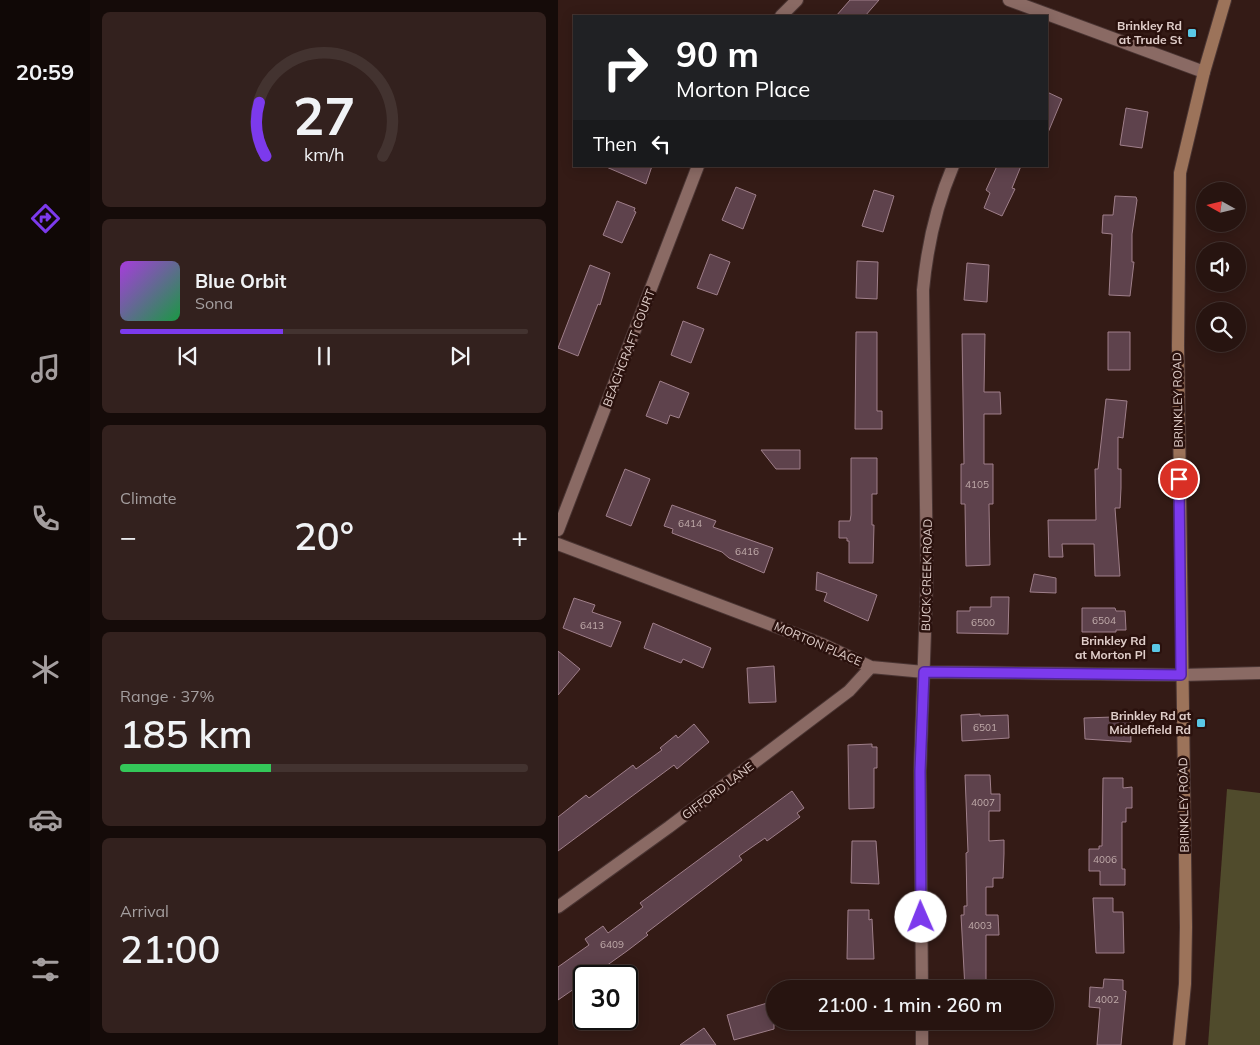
<!DOCTYPE html>
<html lang="en">
<head>
<meta charset="utf-8">
<style>
	body { margin:0; font-family:Mulish,sans-serif; background:#33211e; color:#f1f3f6; height:100vh; display:flex; flex-direction:column; font-size:19px; white-space:nowrap }
	* { box-sizing:border-box; margin:0 }
	p { font-size:16px; color:#a49e9f }
	.icon { flex:none; width:28px; height:28px; fill:none; stroke:currentColor; stroke-width:2; stroke-linecap:round; stroke-linejoin:round }
	.map { position:relative; flex:1; overflow:hidden }
	.drawer { display:flex; flex-direction:column; gap:12px; padding:12px; background:#150b09; width:468px }
	.drawer>* { flex:none }
	.guide { position:absolute; left:15px; top:15px; width:475px; height:152px; border-radius:0px; box-shadow:0 2px 12px #0003,0 0 0 1px #433330; background:#202124; color:#fff; overflow:hidden }
	.needle { width:32px; rotate:278deg }
	.buttons { position:absolute; left:638px; top:182px; display:grid; gap:10px }
	.buttons a { display:grid; place-items:center; width:50px; height:50px; border-radius:50%; background:#271410; box-shadow:0 2px 12px #0003,0 0 0 1px #433330; font-size:25px }
	.speed { position:absolute; left:15px; top:965px; display:flex; gap:10px; font-size:25px; font-weight:700; text-align:center }
	.speed>* { display:grid; place-content:center; width:65px; height:65px; border-radius:50%; background:#271410; box-shadow:0 2px 12px #0003,0 0 0 1px #433330; line-height:1 }
	.speed .limit { border:2px solid #111; border-radius:8px; background:#fff; color:#111 }
	.pin { position:absolute; display:grid; place-items:center; width:42px; height:42px; color:#fff; margin:-21px; border:2px solid #fff; border-radius:50%; box-shadow:0 1px 5px #0007 }
	.me { position:absolute; width:55px; margin:-28px; rotate:359deg; stroke-linejoin:round; filter:drop-shadow(0 0 4px #0008) }
	.turn { display:flex; align-items:center; gap:18px; height:105px; padding:0 20px; font-size:22px }
	.turn .icon { width:65px; height:65px; stroke-width:2.5 }
	.turn b { display:block; font-size:35px; line-height:42px }
	.then { display:flex; align-items:center; height:48px; padding:0 20px; background:#0003; gap:10px; font-size:19px }
	.big { font-size:38px; font-weight:600; line-height:1.1 }
	.drawer .tile { flex:1; display:flex; flex-direction:column; justify-content:center; gap:8px; min-width:0; padding:0 18px; border-radius:8px; background:#33211e }
	.drawer .dial { align-items:center; gap:0 }
	.dial svg { height:130px; overflow:visible; fill:none; stroke:#433330; stroke-width:7; stroke-linecap:round; text-anchor:middle }
	.dial text { fill:#f1f3f6; stroke:none }
	.song { display:flex; align-items:center; gap:15px }
	.cover { width:60px; height:60px; border-radius:8px; background:linear-gradient(135deg,hsl(280 70% 55%),hsl(140 70% 35%)) }
	.played { height:5px; border-radius:2px; background:linear-gradient(90deg,#7c3aed 40%,#433330 40%) }
	.keys { display:flex; justify-content:space-around; direction:ltr }
	.heat { display:flex; justify-content:space-between; align-items:center; font-size:28px; direction:ltr }
	.charge { height:8px; border-radius:4px; background:linear-gradient(90deg,#34c759 37%,#433330 0) }
	.trip { position:absolute; left:208px; top:980px; width:288px; height:50px; border-radius:25px; background:#271410; box-shadow:0 2px 12px #0003,0 0 0 1px #433330; font-weight:600; line-height:50px; text-align:center }
	main { display:flex; flex:1; min-height:0 }
	.tabs { display:flex; flex-direction:column; width:90px; justify-content:space-around; align-items:center; background:#100806; color:#a49e9f }
	.tabs .icon { width:35px; height:35px }
	.tabs .on { color:#7c3aed }
	.tabs b { font-size:22px; color:#f1f3f6 }
	.map>svg:first-child { display:block }
	.green { fill:#504b2c }
	.building { fill:#5e424c; stroke:#9f7f8a }
	.lines { fill:none; stroke-linecap:round; stroke-linejoin:round }
	.street-casing { stroke:#4a3533; stroke-width:14 }
	.secondary-casing { stroke:#4a3533; stroke-width:14 }
	.street { stroke:#8a6a64; stroke-width:12 }
	.secondary { stroke:#9c735a; stroke-width:12 }
	.route-casing { stroke:#51269a; stroke-width:12 }
	.route { stroke:#7c3aed; stroke-width:9 }
	.poi-dot { fill:#5ac8e6; stroke:#2a110d; stroke-width:2 }
	.labels { text-anchor:middle; stroke-width:5; stroke-linejoin:round; paint-order:stroke }
	.number-label { font-size:10px; fill:#c0abaa }
	.poi-label { font-size:12px; font-weight:bold; fill:#e0ceca; stroke:#2a110d; text-anchor:end }
	.street-label { font-size:12px; fill:#e0ceca; stroke:#2a110d }
</style>
</head>
<body>
<main>
<nav class="tabs">
<b>20:59</b>
<svg class="icon on" aria-label="directions" viewBox="0 0 24 24"><path d="M12 3l9 9-9 9-9-9zM9 14v-3h6M13 9l2 2-2 2"/></svg>
<svg class="icon" aria-label="music" viewBox="0 0 24 24"><path d="M9 18V5l10-2v13"/><circle cx="6" cy="18" r="3"/><circle cx="16" cy="16" r="3"/></svg>
<svg class="icon" aria-label="phone" viewBox="0 0 24 24"><path d="M5 4h4l2 5-3 2q2 4 5 5l2-3 5 2v4C11 20 4 13 5 4z"/></svg>
<svg class="icon" aria-label="climate" viewBox="0 0 24 24"><path d="M12 3v18M4 7l16 10M4 17L20 7"/></svg>
<svg class="icon" aria-label="car" viewBox="0 0 24 24"><path d="M5 17H2v-5l4-1 3-4h7l3 4 3 1v5h-3M9 17h6M6 11h13"/><circle cx="7" cy="17" r="2"/><circle cx="17" cy="17" r="2"/></svg>
<svg class="icon" aria-label="filters" viewBox="0 0 24 24"><path d="M4 7h16M4 17h16"/><circle cx="9" cy="7" r="2"/><circle cx="15" cy="17" r="2"/></svg>
</nav>
<section class="drawer">
<div class="tile dial"><svg viewBox="0 0 100 80">
<path d="M14 69A42 42 0 1 1 86 69"/>
<path d="M14 69A42 42 0 0 1 10 36" stroke="#7c3aed"/>
<text x="50" y="56" font-size="32" font-weight="700">27</text>
<text x="50" y="72" font-size="11">km/h</text>
</svg></div>
<div class="tile">
<div class="song"><i class="cover"></i><div><b>Blue Orbit</b><p>Sona</p></div></div>
<div class="played"></div>
<div class="keys"><svg class="icon" aria-label="previous" viewBox="0 0 24 24"><path d="M18 5L8 12l10 7zM5 5v14"/></svg><svg class="icon" aria-label="pause" viewBox="0 0 24 24"><path d="M8 5v14M16 5v14"/></svg><svg class="icon" aria-label="next" viewBox="0 0 24 24"><path d="M6 5l10 7-10 7zM19 5v14"/></svg></div>
</div>
<div class="tile"><p>Climate</p>
<div class="heat"><a>−</a><b class="big">20°</b><a>+</a></div>
</div>
<div class="tile"><p>Range · 37%</p><b class="big">185 km</b><div class="charge"></div></div>
<div class="tile"><p>Arrival</p><b class="big">21:00</b></div>
</section>
<div class="map">
<svg width="703" height="1045" viewBox="0 0 703 1045">
	<rect width="100%" height="100%" fill="#341b16"/>
	<!-- green -->
	<path class="green" d="M669,789L702,793V1045H650Z"/>
	<!-- building -->
	<path class="building" d="M292,0H321L307,16H278Z
		M489,92L504,99L489,135Z
		M568,108L590,112L584,148L562,145Z
		M46,166H94L88,184Z
		M439,166H463L454,188L457,189L444,216L426,208L432,193L428,190Z
		M178,187L198,195L185,229L164,220Z
		M316,190L336,196L325,232L304,226Z
		M557,196L578,197L579,200L574,234V262H576L572,296L551,295L554,234L544,233L545,215H555Z
		M59,201L77,208L76,211L78,212L64,243L45,235Z
		M152,254L172,262L159,295L139,288Z
		M299,261L320,262L319,299L298,298Z
		M409,263L431,265L429,302L406,300Z
		M32,265L52,273L42,305L40,304L20,356L0,348Z
		M125,321L146,329L133,363L113,355Z
		M298,332H319V411H324V429H297Z
		M550,332H572V370H550Z
		M404,334H427L426,392H442L443,414H426V464H435V504H431L432,565L408,566L407,504H403V464H406Z
		M102,381L131,393L121,418L112,415L109,424L88,416Z
		M548,399L569,401L565,438L560,437V469H563V488L562,508H557L562,576H537L536,544H504L505,557H491L490,520H538L537,469H540Z
		M203,450H242V469H218Z
		M293,458H319V494H314V525H316L315,563H291V541H289V538H281V521H292L293,515Z
		M67,469L92,479L73,526L48,516Z
		M114,505L158,521L155,527L215,548L206,573L171,558L164,552L114,533L115,529L106,526Z
		M259,572L319,595L310,621L266,601L269,593L258,590Z
		M476,574L498,578V593L472,592Z
		M433,597H451L450,634L399,633V611H412V607H433Z
		M16,598L37,605L34,612L63,622L53,647L5,628Z
		M524,608H557L558,611H567L568,630H558V632H524Z
		M95,623L153,648L145,668L125,659L123,663L86,648Z
		M0,651L22,669L0,695Z
		M216,666L218,702L191,703L189,668Z
		M422,714V716L450,715L451,738L404,741L403,715Z
		M555,715H572L573,742L527,739L526,718L555,717Z
		M136,724L151,742L119,769L116,765L0,851V817L28,795L31,798L75,765L78,769L104,750L102,748L118,735L120,738Z
		M314,744V747H319V768H316V808L291,809L290,745Z
		M407,775H432L433,794H442V811H431V841L446,840V854L445,878H435V887H428V915H440L441,935H428V989H407L403,915H406V906H409L408,853L410,852Z
		M545,778H565V788L574,787V808H568V822H564V869H567V885H542V871H531V849H541V846H544Z
		M234,791L246,808L239,813L242,817L209,841L207,838L181,856L184,860L88,933L90,935L69,951L34,976H26V982L0,1000V967L31,945L27,939L45,926L50,933L85,907L82,903Z
		M294,841H318L321,884L293,883Z
		M535,898H555V912H565L566,953H538Z
		M290,910H311V920L314,919L316,959H289Z
		M546,979L565,980V990L568,991L563,1045H539L542,1008L531,1007L532,987L545,988Z
		M216,1001V1029L176,1040L169,1015Z
		M146,1028L158,1045H122Z"/>
	<g class="lines">
		<!-- street casing -->
		<g class="street-casing">
			<path id="street" d="M451,0L646,72
				M223,16L239,0
				M0,530L140,166
				M0,544L264,644L313,667L366,672L623,675L703,673
				M0,907L111,827L291,691L313,667
				M364,989L362,771L369,576L365,290C369,247 378,206 395,166
				M364,1021V1045"/>
		</g>
		<!-- secondary casing -->
		<g class="secondary-casing">
			<path id="secondary" d="M621,1045L627,984L628,927L620,346L622,173L646,72L667,0"/>
		</g>
		<!-- street -->
		<use href="#street" class="street"/>
		<!-- secondary -->
		<use href="#secondary" class="secondary"/>
	</g>
	<g class="lines">
		<!-- route casing -->
		<g class="route-casing">
			<path id="route" d="M363,917L362,771L366,672L623,675L621,479"/>
		</g>
		<!-- route -->
		<use href="#route" class="route"/>
	</g>
	<!-- markers -->
	<g class="poi-dot">
		<rect x="629" y="28" width="10" height="10" rx="2.5"/>
		<rect x="593" y="643" width="10" height="10" rx="2.5"/>
		<rect x="638" y="718" width="10" height="10" rx="2.5"/>
	</g>
	<g class="labels">
		<!-- number labels -->
		<g class="number-label">
			<text x="419" y="488">4105</text>
			<text x="132" y="527">6414</text>
			<text x="189" y="555">6416</text>
			<text x="546" y="624">6504</text>
			<text x="425" y="626">6500</text>
			<text x="34" y="629">6413</text>
			<text x="427" y="731">6501</text>
			<text x="425" y="806">4007</text>
			<text x="547" y="863">4006</text>
			<text x="422" y="929">4003</text>
			<text x="54" y="948">6409</text>
			<text x="549" y="1003">4002</text>
		</g>
		<!-- poi labels -->
		<g class="poi-label">
			<text x="624" y="30">Brinkley Rd<tspan x="624" dy="14">at Trude St</tspan></text>
			<text x="588" y="645">Brinkley Rd<tspan x="588" dy="14">at Morton Pl</tspan></text>
			<text x="633" y="720">Brinkley Rd at<tspan x="633" dy="14">Middlefield Rd</tspan></text>
		</g>
		<!-- street labels -->
		<g class="street-label">
			<text transform="translate(71 348) rotate(-69)" y="4">BEACHCRAFT COURT</text>
			<text transform="translate(620 400) rotate(-91)" y="4">BRINKLEY ROAD</text>
			<text transform="translate(369 575) rotate(-89)" y="4">BUCK CREEK ROAD</text>
			<text transform="translate(260 644) rotate(23)" y="4">MORTON PLACE</text>
			<text transform="translate(160 791) rotate(-37)" y="4">GIFFORD LANE</text>
			<text transform="translate(626 805) rotate(-91)" y="4">BRINKLEY ROAD</text>
		</g>
	</g>
</svg>
<div class="buttons">
<a><svg class="needle" viewBox="-14 -14 28 28"><path d="M0-13l5 13h-10z" fill="#e53935"/><path d="M0 13l5-13h-10z" fill="#a49e9f"/></svg></a>
<a><svg class="icon" aria-label="sound" viewBox="0 0 24 24"><path d="M4 9h4l5-4v14l-5-4H4zM17 9q2 3 0 6"/></svg></a>
<a><svg class="icon" aria-label="search" viewBox="0 0 24 24"><circle cx="10" cy="10" r="6"/><path d="M15 15l6 6"/></svg></a>
</div>
<div class="speed"><div class="limit">30</div></div>
<div class="pin" style="left:621px;top:479px;background:#d93025"><svg class="icon" aria-label="arrive" viewBox="0 0 24 24"><path d="M6 21V4h12l-3 4 3 4H6"/></svg></div>
<svg class="me" style="left:363px;top:917px" viewBox="-20 -20 40 40"><circle r="19" fill="#fff"/><path d="M0-13L10 11 0 6-10 11z" fill="#7c3aed"/></svg>
<div class="trip">21:00 · 1 min · 260 m</div>
<div class="guide">
<div class="turn"><svg class="icon" aria-label="right" viewBox="0 0 24 24"><path d="M7 20v-9h11M14 6l5 5-5 5"/></svg><div><b>90 m</b>Morton Place</div></div>
<div class="then">Then<svg class="icon" aria-label="left" viewBox="0 0 24 24"><path d="M17 20v-9H6M10 6l-5 5 5 5"/></svg></div>
</div>
</div>
</main>
</body>
</html>
